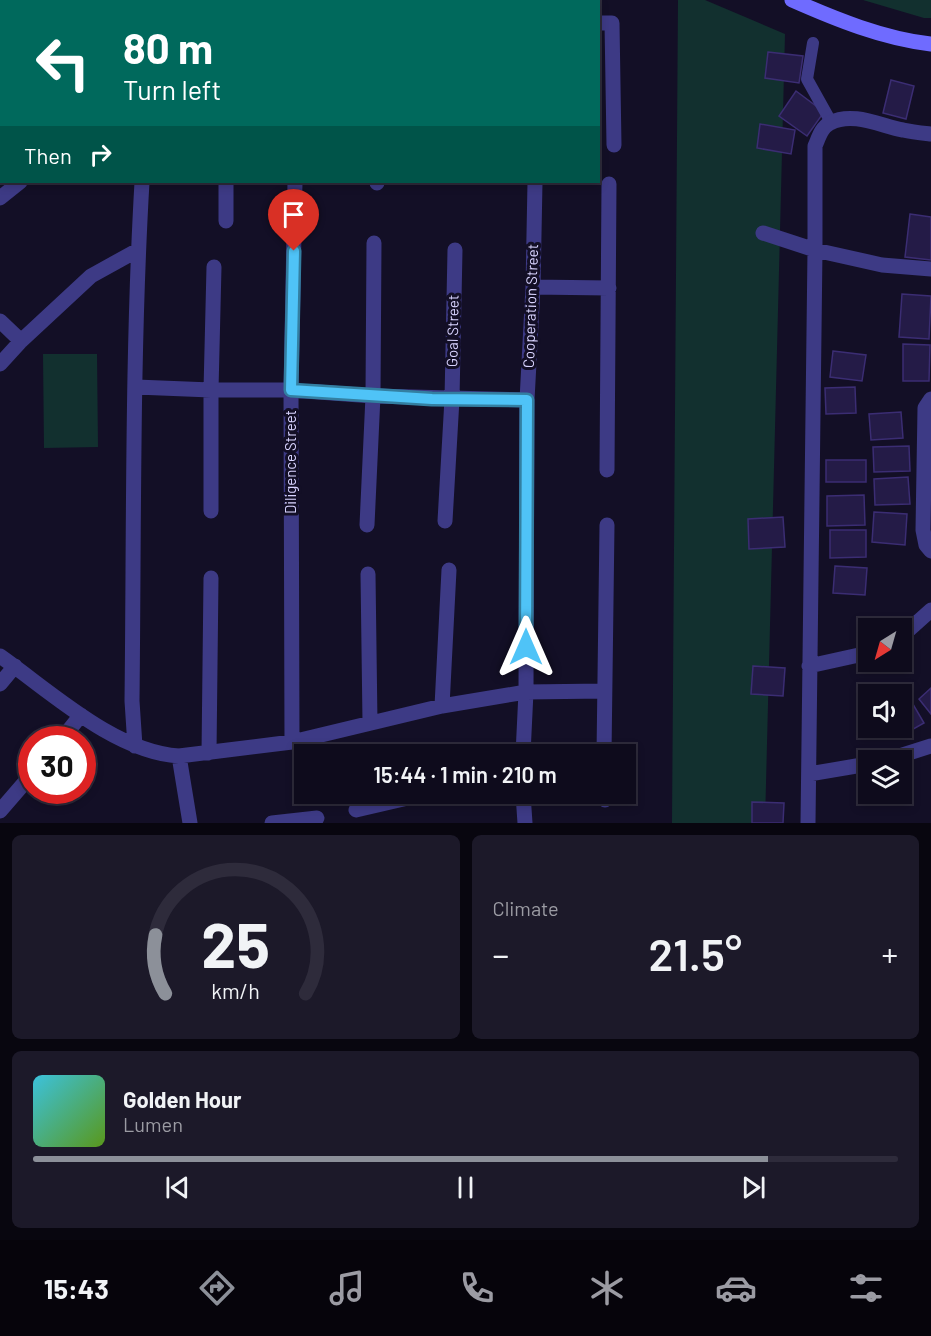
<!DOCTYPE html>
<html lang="en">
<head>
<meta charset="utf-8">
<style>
	body { margin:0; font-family:Barlow,sans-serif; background:#1c1929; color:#f1f3f6; height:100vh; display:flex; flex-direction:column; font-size:22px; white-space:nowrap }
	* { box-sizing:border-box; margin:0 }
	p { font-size:20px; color:#9b9ba3 }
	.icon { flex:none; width:33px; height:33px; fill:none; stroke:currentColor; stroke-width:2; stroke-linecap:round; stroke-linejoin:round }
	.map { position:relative; height:823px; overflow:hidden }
	.drawer { display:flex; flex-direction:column; gap:12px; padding:12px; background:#08060f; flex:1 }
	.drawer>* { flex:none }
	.top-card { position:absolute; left:0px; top:0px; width:600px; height:183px; box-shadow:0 3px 9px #0003,0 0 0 2px #2e2b3b; background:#00695c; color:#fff; overflow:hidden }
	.needle { width:39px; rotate:217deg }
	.tools { position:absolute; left:858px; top:618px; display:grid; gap:12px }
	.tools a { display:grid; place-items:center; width:54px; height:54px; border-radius:0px; background:#0e0b1c; box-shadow:0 3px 9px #0003,0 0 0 2px #2e2b3b; font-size:30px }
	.speed { position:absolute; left:18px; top:726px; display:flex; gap:12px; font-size:30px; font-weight:700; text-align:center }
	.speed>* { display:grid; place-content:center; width:78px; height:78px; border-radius:50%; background:#0e0b1c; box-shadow:0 3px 9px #0003,0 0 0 2px #2e2b3b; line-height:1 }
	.speed .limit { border:9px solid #d22; background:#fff; color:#111 }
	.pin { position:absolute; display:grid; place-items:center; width:51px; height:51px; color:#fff; margin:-62px -26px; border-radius:50% 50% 50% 0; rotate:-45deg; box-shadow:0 0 6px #0007 }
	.pin .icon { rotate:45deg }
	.me { position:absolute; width:66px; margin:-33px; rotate:0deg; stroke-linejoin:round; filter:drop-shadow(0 0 4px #0008) }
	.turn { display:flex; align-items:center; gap:21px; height:126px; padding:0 24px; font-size:27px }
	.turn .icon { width:78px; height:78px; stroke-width:2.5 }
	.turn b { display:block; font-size:42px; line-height:51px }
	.then { display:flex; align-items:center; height:57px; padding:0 24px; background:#0003; gap:12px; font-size:22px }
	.big { font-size:45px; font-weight:600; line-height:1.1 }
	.drawer .card { flex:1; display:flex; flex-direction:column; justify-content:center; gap:9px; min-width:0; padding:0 21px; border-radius:9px; background:#1c1929 }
	.drawer .dial { align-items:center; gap:0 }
	.dial svg { height:156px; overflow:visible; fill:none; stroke:#2e2b3b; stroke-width:7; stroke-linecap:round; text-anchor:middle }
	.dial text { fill:#f1f3f6; stroke:none }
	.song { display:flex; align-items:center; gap:18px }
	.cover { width:72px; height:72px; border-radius:9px; background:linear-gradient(135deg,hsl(190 70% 55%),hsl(90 70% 35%)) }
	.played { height:6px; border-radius:3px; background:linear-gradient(90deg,#8c9099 85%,#2e2b3b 85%) }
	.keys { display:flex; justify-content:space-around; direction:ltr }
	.heat { display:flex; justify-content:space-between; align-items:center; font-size:33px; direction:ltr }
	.drawer .tiles { flex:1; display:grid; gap:12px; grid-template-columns:1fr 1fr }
	.card:last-child { grid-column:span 2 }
	.trip { position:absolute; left:294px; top:744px; width:342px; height:60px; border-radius:0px; background:#0e0b1c; box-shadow:0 3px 9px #0003,0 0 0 2px #2e2b3b; font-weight:600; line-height:60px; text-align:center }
	.tabs { display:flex; height:96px; justify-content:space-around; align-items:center; background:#06040b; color:#9b9ba3 }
	.tabs .icon { width:42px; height:42px }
	.tabs .on { color:#8c9099 }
	.tabs b { font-size:27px; color:#f1f3f6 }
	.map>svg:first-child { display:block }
	.green { fill:#12302f }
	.building { fill:#241b47; stroke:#3b2d73; stroke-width:1.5 }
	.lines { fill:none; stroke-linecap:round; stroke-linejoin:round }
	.service { stroke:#3d3a85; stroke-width:12 }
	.minor { stroke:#3d3a85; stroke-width:15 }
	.secondary { stroke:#6f6bff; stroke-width:15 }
	.route-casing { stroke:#337fa1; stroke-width:15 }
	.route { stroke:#4fc3f7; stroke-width:10 }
	.labels { text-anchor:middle; stroke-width:6; stroke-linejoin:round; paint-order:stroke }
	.street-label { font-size:15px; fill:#d9d4ff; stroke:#130f26 }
</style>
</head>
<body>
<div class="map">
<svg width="931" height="823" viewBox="0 0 931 823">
	<rect width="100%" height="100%" fill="#130f26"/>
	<!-- green -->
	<path class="green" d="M678,0H705L785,34L765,823H672Z
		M863,0H931V18H924Z
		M43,354H97L98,447L44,448Z"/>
	<!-- building -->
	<path class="building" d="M768,52L803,56L799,83L765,78Z
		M891,80L914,86L906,119L883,113Z
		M796,91L824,112L807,136L779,116Z
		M760,124L795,130L791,154L757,148Z
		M910,214L931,217V260L905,257Z
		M902,294L931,296L929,339L899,337Z
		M903,344L930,345L929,381H903Z
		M833,351L866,355L862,381L830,377Z
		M855,387L856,413L826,414L825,388Z
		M901,412L903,438L871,440L869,414Z
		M909,446L910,471L874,472L873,447Z
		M826,460H866V482H826Z
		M908,477L910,504L875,505L874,479Z
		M864,495L865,525L827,526V496Z
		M874,512L907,514L905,545L872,542Z
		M783,517L785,547L749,549L748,519Z
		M830,530H866V557L830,558Z
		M835,566L867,568L865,595L833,593Z
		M753,666L785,668L783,696L751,694Z
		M931,688V714L919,699Z
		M907,694L924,723L901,736L896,728H902V697Z
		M752,802L784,803L783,823H752Z"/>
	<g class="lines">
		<!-- service -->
		<path class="service" d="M813,43L807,79L831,122"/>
		<!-- minor -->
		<path class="minor" d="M598,23H612L614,145
			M226,182V221
			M377,183V182
			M0,198L20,182
			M763,233L815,250L882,265L931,269
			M533,287L609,288
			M0,321L21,341
			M0,364L21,341L91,276L138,250
			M136,387L211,390H291L373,396L527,400
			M931,399L925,408L923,530L926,545L931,551
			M607,470L609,184
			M211,511V390L214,267
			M445,521L452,399L455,250
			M367,525L373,396L374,243
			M368,574L370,723
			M902,636L931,610
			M0,656C51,692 115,752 179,756L292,742L442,706L526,692L604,691
			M809,666L868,653
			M0,684L15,666
			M442,706L449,570
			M61,740L81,715
			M292,742L291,390L295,182
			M135,746L132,701C134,528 132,354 142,182
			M209,753L211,578
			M523,754L526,692L527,400L533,287L535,182
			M604,754L607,525
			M179,756L190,823
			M887,760L931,746
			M809,774L868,764
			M523,794L525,823
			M605,794V800
			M356,810L425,794
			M0,811L32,774
			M272,823L317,818
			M808,823L815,250V146C819,137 821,128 830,123C853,111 881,126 903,130C912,132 922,133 931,134"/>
		<!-- secondary -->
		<path class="secondary" d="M792,0C835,19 884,39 931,44
			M161,2L165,0
			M0,94L2,93"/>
	</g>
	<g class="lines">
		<!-- route casing -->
		<g class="route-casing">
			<path id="route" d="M294,251L291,390L432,399L527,400L526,647"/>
		</g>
		<!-- route -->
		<use href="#route" class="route"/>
	</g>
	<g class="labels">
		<!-- street labels -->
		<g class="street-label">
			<text transform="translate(531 306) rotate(-88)" y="5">Cooperation Street</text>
			<text transform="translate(453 331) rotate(-89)" y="5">Goal Street</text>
			<text transform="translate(291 462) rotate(-90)" y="5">Diligence Street</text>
		</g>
	</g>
</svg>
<div class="tools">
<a><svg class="needle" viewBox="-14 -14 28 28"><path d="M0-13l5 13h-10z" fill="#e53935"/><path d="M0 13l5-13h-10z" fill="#9b9ba3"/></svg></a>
<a><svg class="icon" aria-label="sound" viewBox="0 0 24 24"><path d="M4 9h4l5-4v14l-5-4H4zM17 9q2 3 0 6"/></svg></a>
<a><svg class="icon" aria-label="layers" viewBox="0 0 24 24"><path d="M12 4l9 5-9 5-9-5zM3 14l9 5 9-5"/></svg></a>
</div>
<div class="speed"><div class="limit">30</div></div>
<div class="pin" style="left:294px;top:251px;background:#d93025"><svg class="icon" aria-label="arrive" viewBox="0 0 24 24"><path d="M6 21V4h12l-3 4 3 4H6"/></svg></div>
<svg class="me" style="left:526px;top:647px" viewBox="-20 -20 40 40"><path d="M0-17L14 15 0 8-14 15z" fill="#4fc3f7" stroke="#fff" stroke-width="4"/></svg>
<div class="trip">15:44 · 1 min · 210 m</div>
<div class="top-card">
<div class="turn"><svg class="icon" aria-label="left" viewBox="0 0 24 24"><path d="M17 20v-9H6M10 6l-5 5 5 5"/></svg><div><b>80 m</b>Turn left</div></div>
<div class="then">Then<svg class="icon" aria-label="right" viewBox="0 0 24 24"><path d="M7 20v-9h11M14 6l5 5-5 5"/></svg></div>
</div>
</div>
<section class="drawer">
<div class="tiles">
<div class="card dial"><svg viewBox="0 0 100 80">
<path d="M14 69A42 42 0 1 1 86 69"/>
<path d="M14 69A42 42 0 0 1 9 39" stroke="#8c9099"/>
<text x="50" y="56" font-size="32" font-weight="700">25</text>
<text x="50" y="72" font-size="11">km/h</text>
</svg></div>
<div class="card"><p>Climate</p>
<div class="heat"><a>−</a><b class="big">21.5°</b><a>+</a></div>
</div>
<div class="card">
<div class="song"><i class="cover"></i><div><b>Golden Hour</b><p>Lumen</p></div></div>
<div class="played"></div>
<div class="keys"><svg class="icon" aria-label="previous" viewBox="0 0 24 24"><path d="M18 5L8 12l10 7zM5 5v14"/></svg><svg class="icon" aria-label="pause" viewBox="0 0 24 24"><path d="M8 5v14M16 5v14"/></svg><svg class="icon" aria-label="next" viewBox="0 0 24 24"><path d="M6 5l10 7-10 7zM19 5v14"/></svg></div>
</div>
</div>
</section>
<nav class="tabs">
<b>15:43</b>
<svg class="icon on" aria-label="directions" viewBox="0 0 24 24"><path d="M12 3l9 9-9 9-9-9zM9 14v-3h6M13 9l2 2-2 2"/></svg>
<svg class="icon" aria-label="music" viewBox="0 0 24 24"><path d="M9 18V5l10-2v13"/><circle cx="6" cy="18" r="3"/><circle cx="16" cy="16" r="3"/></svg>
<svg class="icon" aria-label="phone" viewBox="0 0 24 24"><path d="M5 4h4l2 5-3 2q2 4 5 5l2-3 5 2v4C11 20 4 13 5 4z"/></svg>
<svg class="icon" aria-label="climate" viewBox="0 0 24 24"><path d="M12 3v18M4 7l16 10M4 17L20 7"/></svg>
<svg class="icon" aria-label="car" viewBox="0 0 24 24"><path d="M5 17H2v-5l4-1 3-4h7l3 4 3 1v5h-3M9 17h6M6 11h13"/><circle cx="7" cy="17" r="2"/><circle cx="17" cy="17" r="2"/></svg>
<svg class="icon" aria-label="filters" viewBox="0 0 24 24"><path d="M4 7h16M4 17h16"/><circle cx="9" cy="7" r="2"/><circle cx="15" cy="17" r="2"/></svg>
</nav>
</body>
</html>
